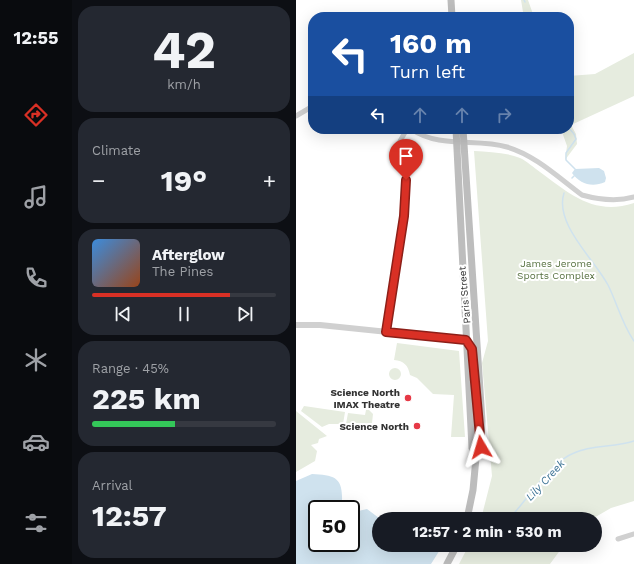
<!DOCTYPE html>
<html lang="en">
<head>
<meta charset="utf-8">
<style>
	body { margin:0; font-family:"Work Sans",sans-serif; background:#242831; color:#f1f3f6; height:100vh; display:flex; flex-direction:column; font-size:15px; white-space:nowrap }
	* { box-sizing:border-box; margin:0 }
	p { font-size:13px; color:#9ea1a6 }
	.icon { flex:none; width:22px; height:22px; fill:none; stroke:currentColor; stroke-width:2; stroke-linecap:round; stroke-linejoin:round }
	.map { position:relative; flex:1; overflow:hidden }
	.panel { display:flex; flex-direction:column; gap:6px; padding:6px; background:#0d0f14; width:224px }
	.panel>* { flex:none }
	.hud { position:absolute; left:12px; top:12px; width:266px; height:122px; border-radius:16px; box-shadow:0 4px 16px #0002; background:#1a4fa0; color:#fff; overflow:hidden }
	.speed { position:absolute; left:12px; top:500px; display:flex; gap:8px; font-size:20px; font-weight:700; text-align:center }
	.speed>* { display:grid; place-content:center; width:52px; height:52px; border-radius:50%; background:#171b24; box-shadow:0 4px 16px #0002; line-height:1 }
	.speed .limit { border:2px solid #111; border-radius:6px; background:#fff; color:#111 }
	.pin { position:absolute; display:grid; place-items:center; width:34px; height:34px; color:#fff; margin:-41px -17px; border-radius:50% 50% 50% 0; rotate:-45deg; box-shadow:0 0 4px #0007 }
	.pin .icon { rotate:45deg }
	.me { position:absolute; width:44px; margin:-22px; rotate:353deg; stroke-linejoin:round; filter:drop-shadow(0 0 3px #0008) }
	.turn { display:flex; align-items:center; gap:14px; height:84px; padding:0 16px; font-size:18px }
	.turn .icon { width:52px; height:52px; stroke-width:2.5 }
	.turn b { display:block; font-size:28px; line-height:34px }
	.lanes { display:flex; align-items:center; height:38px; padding:0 16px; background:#0003; justify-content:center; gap:20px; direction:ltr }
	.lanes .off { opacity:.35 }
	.big { font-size:30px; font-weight:700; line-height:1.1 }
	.panel .tile { flex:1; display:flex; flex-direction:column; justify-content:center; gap:6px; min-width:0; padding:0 14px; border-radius:16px; background:#242831 }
	.panel .dial { align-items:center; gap:0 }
	.dial b { font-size:52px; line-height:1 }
	.song { display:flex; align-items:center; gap:12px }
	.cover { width:48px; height:48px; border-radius:6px; background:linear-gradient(135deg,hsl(210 70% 55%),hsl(20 70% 35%)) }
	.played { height:4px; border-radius:2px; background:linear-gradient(90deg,#d93025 75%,#363941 75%) }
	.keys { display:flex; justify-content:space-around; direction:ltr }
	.heat { display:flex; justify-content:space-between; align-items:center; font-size:22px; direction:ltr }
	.charge { height:6px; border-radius:3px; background:linear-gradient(90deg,#34c759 45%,#363941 0) }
	.trip { position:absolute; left:76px; top:512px; width:230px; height:40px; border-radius:20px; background:#171b24; box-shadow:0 4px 16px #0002; font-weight:700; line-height:40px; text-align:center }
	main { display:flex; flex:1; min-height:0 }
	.tabs { display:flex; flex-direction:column; width:72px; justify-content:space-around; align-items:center; background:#090b0e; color:#9ea1a6 }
	.tabs .icon { width:28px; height:28px }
	.tabs .selected { color:#d93025 }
	.tabs b { font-size:18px; color:#f1f3f6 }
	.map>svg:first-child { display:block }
	.green { fill:#e6ecdf }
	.water { fill:#cfe2ee; fill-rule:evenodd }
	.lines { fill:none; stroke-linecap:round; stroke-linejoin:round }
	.stream { stroke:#cfe2ee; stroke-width:1.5 }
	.minor { stroke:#d0d0d0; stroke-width:5 }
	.tertiary { stroke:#d0d0d0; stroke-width:6 }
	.secondary { stroke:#bdbdbd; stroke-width:7 }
	.route-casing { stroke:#8d1f18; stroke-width:10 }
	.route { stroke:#d93025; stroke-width:7 }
	.poi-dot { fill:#e63946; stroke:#fff; stroke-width:1.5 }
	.labels { text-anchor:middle; stroke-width:4; stroke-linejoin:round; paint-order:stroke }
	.park-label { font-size:10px; fill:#56703f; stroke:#fff }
	.street-label { font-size:10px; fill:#333; stroke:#fff }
	.poi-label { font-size:10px; font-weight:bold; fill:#333; stroke:#fff; text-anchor:end }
	.water-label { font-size:11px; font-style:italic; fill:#3f7597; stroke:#fff }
</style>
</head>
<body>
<main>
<nav class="tabs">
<b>12:55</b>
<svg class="icon selected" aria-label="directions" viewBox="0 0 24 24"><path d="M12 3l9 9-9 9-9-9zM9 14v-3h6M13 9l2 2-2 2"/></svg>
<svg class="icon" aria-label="music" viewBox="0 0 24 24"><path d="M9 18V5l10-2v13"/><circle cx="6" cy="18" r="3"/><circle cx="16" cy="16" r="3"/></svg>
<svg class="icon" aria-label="phone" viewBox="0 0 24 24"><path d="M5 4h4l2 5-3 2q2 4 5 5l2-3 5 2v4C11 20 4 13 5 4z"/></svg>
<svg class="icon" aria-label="climate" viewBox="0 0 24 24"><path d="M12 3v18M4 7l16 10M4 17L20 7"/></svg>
<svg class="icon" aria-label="car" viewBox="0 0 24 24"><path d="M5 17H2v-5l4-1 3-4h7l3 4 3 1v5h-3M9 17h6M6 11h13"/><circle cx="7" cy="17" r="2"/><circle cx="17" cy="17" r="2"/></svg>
<svg class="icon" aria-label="filters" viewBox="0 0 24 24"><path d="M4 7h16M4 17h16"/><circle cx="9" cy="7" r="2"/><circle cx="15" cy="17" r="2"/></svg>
</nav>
<section class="panel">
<div class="tile dial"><b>42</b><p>km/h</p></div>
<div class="tile"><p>Climate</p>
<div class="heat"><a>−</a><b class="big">19°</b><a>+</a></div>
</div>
<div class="tile">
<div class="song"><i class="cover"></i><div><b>Afterglow</b><p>The Pines</p></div></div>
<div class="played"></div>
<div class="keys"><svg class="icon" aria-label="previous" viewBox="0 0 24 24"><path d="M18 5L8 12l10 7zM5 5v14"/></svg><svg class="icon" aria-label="pause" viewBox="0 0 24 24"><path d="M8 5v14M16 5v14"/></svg><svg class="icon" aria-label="next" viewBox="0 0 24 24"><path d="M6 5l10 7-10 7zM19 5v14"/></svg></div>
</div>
<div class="tile"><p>Range · 45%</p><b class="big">225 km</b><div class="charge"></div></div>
<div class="tile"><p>Arrival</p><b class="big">12:57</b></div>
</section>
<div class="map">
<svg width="338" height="564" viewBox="0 0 338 564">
	<rect width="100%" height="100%" fill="#fff"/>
	<!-- green -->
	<path class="green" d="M225,0H232L238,17H223L227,12Z
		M338,53V96L275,125L280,134L281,144L269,160L271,146L265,129H273V76L299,74Z
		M178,151C193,152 209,152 224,158C231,161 238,168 244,172C274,194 298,216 338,203V501L315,508L296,519H185L196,476L186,363L192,341Z
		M101,343L163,351L169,437H155L158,395L137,394L121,378L114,375C112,365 108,361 98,360Z
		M93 374a6 6 0 1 1 12 0a6 6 0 1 1-12 0Z
		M8,406L49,412L47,424H33L26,427L5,411Z
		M70,410H73L77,414L76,423L50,424L52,413L69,415Z
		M0,411L31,436L23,439L22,443L15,445L21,451L19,461L0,472Z
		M173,545H268L254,564H163Z"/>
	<!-- water -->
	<path class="water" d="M303,168L308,171L310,178L309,182C296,188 284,184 276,173L279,169Z
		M16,474C38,475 47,477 46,501L58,512L71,509L83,518V533L81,536L83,545L106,550L147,545L135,564H0V481ZM21,509H55V543H21Z"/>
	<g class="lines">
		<!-- stream -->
		<path class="stream" d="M228,0L229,2
			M227,17L229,13
			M273,128L278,134L280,139L270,153V160L279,169
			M276,178L278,176
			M268,193C258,224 299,260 312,285C321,303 326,324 338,341
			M213,519C231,500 254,462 278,453C297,444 318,448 338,441"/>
		<!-- minor -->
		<path class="minor" d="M0,116L17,106
			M115,129C144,149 180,138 211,147C239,155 263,178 286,195C304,200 320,202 338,197
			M90,332L107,216L111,162L104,141L111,129
			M322,539L338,534"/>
		<!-- tertiary -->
		<path class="tertiary" d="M0,325H24L170,340"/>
		<!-- secondary -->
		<path class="secondary" d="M155,0L156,17
			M160,129L176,448L180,458
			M167,129L186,421L185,447L180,458L177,490L171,519
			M171,340L176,349L180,402
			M151,564L161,545"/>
	</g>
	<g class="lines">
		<!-- route casing -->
		<g class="route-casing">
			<path id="route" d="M110,180L108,216L90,332L170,340L176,349L185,447"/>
		</g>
		<!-- route -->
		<use href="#route" class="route"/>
	</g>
	<!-- markers -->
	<g class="poi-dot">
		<circle cx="112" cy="398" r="4"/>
		<circle cx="121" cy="426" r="4"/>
	</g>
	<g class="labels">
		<!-- park labels -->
		<g class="park-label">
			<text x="260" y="267">James Jerome<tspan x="260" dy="12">Sports Complex</tspan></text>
		</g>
		<!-- street labels -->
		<g class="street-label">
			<text transform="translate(168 295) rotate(-95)" y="4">Paris Street</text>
		</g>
		<!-- poi labels -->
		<g class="poi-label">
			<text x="104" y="396">Science North<tspan x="104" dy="12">IMAX Theatre</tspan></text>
			<text x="113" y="430">Science North</text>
		</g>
		<!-- water labels -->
		<g class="water-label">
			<text transform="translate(249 480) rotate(-47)" y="4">Lily Creek</text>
		</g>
	</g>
</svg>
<div class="speed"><div class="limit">50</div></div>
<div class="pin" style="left:110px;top:180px;background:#d93025"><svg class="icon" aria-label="arrive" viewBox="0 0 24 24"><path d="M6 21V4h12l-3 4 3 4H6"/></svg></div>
<svg class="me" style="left:185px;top:447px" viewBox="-20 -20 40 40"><path d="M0-17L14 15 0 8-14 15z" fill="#d93025" stroke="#fff" stroke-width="4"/></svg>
<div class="trip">12:57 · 2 min · 530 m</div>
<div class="hud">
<div class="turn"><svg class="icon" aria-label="left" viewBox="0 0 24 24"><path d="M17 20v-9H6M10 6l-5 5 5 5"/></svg><div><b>160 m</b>Turn left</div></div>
<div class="lanes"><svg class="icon" aria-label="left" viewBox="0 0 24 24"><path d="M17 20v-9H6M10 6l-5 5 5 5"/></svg><svg class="icon off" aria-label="ahead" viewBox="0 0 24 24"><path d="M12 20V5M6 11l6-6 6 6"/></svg><svg class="icon off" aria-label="ahead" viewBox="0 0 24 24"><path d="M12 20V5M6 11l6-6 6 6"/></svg><svg class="icon off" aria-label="right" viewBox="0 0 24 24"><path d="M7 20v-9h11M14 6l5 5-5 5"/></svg></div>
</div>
</div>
</main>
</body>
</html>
